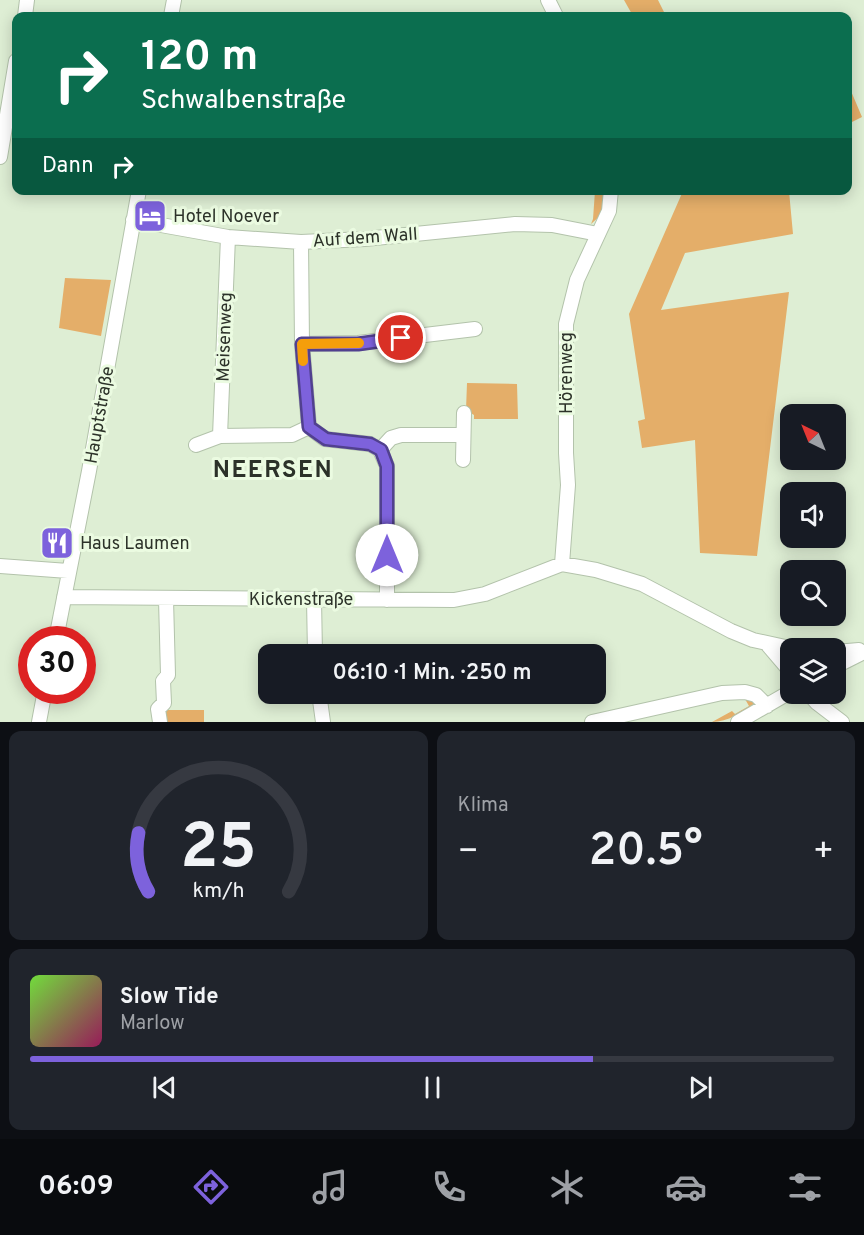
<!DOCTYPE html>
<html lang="de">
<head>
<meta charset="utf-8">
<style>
	body { margin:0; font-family:Overpass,sans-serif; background:#20242c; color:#f1f3f6; height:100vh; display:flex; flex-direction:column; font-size:22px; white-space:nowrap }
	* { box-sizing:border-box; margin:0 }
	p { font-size:20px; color:#9ea1a6 }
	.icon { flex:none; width:33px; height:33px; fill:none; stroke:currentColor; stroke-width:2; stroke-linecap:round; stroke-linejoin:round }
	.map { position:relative; height:722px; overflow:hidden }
	.side { display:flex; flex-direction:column; gap:9px; padding:9px; background:#0d0f14; flex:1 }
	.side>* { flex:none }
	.guide { position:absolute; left:12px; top:12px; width:840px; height:183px; border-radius:12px; box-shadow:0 3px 15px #0003; background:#0b6e4f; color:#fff; overflow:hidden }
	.needle { width:39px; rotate:317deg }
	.controls { position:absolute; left:780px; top:404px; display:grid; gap:12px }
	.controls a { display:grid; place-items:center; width:66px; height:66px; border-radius:12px; background:#171b24; box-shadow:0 3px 15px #0003; font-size:30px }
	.speed { position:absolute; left:18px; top:626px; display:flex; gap:12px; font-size:30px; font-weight:700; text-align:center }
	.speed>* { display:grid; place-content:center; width:78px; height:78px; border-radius:50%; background:#171b24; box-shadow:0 3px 15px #0003; line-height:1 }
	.speed .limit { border:9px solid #d22; background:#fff; color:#111 }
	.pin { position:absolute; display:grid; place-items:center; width:51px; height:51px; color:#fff; margin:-26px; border:3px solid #fff; border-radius:50%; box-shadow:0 2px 6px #0007 }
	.me { position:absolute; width:66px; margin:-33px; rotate:0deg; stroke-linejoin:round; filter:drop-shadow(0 0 4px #0008) }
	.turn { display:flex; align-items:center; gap:21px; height:126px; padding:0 30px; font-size:27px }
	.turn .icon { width:78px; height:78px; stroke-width:2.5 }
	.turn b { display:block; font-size:42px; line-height:51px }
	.then { display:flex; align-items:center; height:57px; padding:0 30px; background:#0003; gap:12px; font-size:22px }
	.big { font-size:45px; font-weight:600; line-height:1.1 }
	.side .tile { flex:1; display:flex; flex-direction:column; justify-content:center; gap:9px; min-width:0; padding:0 21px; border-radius:12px; background:#20242c }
	.side .dial { align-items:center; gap:0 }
	.dial svg { height:156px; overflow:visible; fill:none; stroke:#363941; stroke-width:7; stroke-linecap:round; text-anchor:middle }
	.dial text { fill:#f1f3f6; stroke:none }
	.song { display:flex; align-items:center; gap:18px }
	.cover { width:72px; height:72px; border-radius:9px; background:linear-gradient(135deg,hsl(100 70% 55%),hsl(330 70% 35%)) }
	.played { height:6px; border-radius:3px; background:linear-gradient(90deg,#7d62dc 70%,#363941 70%) }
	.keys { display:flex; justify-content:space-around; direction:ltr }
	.heat { display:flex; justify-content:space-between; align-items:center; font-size:33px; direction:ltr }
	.side .tiles { flex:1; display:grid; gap:9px; grid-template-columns:1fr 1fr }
	.tile:last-child { grid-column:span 2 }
	.trip { position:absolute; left:258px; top:644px; width:348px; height:60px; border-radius:12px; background:#171b24; box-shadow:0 3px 15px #0003; font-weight:600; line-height:60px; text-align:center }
	.dock { display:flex; height:96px; justify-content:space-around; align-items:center; background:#090b0e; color:#9ea1a6 }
	.dock .icon { width:42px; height:42px }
	.dock .on { color:#7d62dc }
	.dock b { font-size:27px; color:#f1f3f6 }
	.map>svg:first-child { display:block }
	.green { fill:#e4ae69 }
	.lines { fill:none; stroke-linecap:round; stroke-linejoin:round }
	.minor-casing { stroke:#b3c3ab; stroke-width:16 }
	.minor { stroke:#fff; stroke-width:14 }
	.route-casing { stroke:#51408f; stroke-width:15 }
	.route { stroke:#7d62dc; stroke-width:10 }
	.slow { stroke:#f59e0b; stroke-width:10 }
	.labels { text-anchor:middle; stroke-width:6; stroke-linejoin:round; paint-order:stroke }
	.poi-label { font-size:18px; fill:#2c3229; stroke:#ebfbe1; text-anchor:start }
	.street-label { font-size:18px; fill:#2c3229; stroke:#ebfbe1 }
	.district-label { font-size:24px; font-weight:bold; letter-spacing:1.5px; fill:#2c3229; stroke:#ebfbe1 }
</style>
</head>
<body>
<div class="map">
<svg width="864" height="722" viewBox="0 0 864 722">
	<rect width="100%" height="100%" fill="#deeed4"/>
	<!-- green -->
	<path class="green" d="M624,0H658L664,12L672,14L668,16H633Z
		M848,84L862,117L848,124Z
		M595,191H605L601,215L591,224L593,219Z
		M683,191H789L793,234L685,253L661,310L789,292L757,556L700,553L695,440L642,448L638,421L645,419L629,314Z
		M65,278L111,280L101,336L59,328Z
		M467,383L517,384L518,419H474V415L466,410Z
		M745,699H752L755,704C742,712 728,722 712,722L732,711L735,714L749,706Z
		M167,710H204V722H162V717Z"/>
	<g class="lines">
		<!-- minor casing -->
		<g class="minor-casing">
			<path id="minor" d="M548,0L556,16
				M25,16L27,0
				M171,16L174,0
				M0,157L16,61
				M133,220L228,237L301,242L365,239L515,224L552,225L598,234
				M301,242L302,344L309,427L325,439L370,444L380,450L387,466V600
				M302,344L358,343L475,329
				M220,436L228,237
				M196,445L220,436L292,435L309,427
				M380,450L391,438L401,435H463
				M463,460L464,413
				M562,564L568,485L566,453V324L577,280L609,211L611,190
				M0,566L68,571
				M64,597L454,600L485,594L562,564L596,570L642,584L731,631L753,640L790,648
				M314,599L315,654
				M56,639L89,471L139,190
				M767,644L790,671
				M836,652L859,650
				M836,666L864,652
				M319,693L323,722
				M808,693L817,703L842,722
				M39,722L45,690
				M160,722L158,709L164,703L163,681L168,675L166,599
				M592,722L722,693L745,692L756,695L767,706
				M738,722L790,692"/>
		</g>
		<!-- minor -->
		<use href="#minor" class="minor"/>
	</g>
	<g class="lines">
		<!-- route casing -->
		<g class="route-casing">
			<path id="route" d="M387,555V466L381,450L370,444L326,439L309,427L302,344H358L401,338"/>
		</g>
		<!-- route -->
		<use href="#route" class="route"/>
		<!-- slow -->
		<path class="slow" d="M303,361L302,344L359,343"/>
	</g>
	<!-- icons -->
	<defs>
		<g id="hotel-square" transform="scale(1.725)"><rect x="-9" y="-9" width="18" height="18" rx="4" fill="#7d62dc" stroke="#ebfbe1"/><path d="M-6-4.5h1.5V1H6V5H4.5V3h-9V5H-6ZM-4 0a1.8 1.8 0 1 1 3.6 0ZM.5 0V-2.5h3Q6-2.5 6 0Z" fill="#fff"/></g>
		<g id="restaurant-square" transform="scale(1.725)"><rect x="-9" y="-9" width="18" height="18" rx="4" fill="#7d62dc" stroke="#ebfbe1"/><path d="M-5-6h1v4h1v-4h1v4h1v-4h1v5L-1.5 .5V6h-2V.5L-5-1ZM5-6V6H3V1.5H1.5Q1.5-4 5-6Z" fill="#fff"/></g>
	</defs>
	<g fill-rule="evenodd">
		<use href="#hotel-square" x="150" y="216"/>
		<use href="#restaurant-square" x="57" y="543"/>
	</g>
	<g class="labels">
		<!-- poi labels -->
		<g class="poi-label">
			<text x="173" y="222">Hotel Noever</text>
			<text x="80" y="549">Haus Laumen</text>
		</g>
		<!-- street labels -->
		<g class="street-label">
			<text transform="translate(365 237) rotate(-4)" y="6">Auf dem Wall</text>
			<text transform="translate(224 337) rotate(-88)" y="6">Meisenweg</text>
			<text transform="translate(566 373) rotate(-90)" y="6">Hörenweg</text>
			<text transform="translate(99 415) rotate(-80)" y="6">Hauptstraße</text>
			<text x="301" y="605">Kickenstraße</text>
		</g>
		<!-- district labels -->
		<g class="district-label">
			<text x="273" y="477">NEERSEN</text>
		</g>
	</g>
</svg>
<div class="controls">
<a><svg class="needle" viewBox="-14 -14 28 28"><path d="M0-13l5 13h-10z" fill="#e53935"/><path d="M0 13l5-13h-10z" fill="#9ea1a6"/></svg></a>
<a><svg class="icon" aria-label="sound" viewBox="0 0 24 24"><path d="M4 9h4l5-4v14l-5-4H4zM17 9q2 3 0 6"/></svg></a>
<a><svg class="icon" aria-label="search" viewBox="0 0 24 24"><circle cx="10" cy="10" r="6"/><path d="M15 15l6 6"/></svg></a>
<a><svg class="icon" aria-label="layers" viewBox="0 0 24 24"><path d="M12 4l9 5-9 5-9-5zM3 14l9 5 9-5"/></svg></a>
</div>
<div class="speed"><div class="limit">30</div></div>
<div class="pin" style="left:401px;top:338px;background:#d93025"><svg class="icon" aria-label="arrive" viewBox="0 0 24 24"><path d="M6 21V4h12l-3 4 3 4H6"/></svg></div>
<svg class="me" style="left:387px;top:555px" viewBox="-20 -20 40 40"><circle r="19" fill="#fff"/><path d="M0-13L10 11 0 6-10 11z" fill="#7d62dc"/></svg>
<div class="trip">06:10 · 1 Min. · 250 m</div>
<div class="guide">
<div class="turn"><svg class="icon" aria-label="right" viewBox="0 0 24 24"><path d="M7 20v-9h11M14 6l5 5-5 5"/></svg><div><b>120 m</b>Schwalbenstraße</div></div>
<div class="then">Dann<svg class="icon" aria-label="right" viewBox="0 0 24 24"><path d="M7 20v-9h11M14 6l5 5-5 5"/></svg></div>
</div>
</div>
<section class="side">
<div class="tiles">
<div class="tile dial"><svg viewBox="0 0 100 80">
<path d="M14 69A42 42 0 1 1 86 69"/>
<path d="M14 69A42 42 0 0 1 9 39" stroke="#7d62dc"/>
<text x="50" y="56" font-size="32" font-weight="700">25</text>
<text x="50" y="72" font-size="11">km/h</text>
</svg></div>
<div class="tile"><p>Klima</p>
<div class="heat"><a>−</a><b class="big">20.5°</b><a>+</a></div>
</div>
<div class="tile">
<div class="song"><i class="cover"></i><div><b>Slow Tide</b><p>Marlow</p></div></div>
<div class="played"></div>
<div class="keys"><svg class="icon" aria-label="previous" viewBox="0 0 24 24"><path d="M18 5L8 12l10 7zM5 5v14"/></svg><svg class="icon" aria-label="pause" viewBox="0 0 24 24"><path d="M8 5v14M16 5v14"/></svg><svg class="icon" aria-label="next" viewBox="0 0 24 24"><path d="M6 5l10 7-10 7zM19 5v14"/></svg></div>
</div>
</div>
</section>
<nav class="dock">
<b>06:09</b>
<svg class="icon on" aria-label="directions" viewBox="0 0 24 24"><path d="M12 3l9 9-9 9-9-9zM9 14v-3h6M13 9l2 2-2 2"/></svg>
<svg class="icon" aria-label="music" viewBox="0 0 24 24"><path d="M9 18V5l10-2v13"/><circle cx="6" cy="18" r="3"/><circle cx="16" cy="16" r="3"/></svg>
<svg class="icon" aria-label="phone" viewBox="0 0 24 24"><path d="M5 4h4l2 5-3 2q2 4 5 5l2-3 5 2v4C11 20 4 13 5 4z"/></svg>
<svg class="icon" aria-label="climate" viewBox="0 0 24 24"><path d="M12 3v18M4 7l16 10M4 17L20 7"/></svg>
<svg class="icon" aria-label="car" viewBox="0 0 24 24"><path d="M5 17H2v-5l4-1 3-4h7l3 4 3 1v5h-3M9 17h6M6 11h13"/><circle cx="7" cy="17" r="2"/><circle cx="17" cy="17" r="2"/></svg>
<svg class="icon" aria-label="filters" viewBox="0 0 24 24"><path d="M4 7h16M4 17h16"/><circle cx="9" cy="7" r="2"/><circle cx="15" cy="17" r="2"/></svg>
</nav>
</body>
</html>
